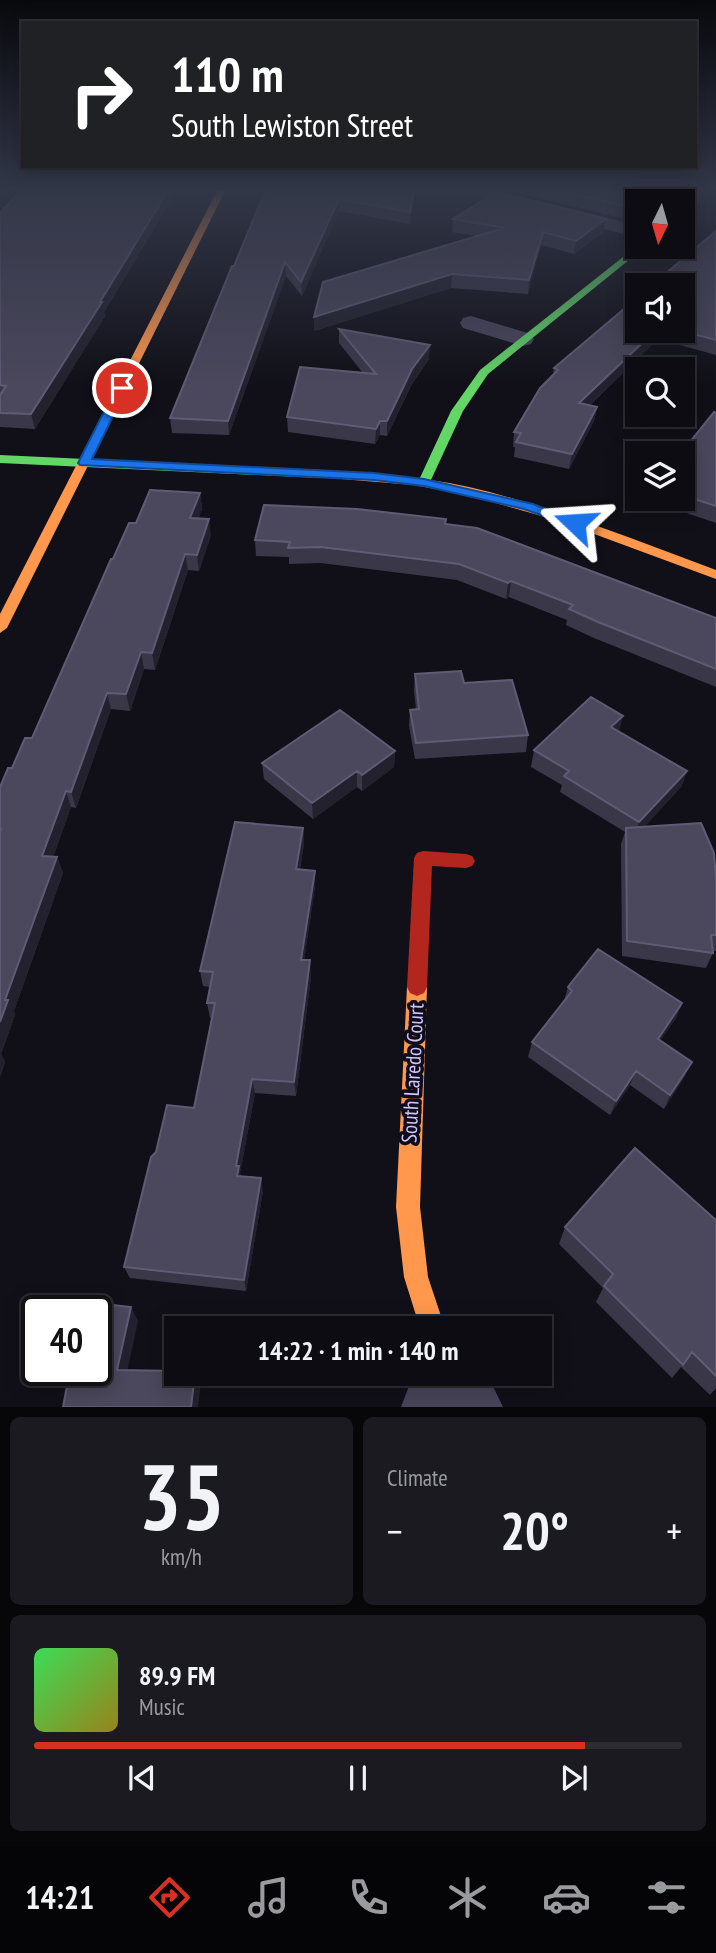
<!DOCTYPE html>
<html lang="en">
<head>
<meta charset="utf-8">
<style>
	body { margin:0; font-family:"PT Sans Narrow",sans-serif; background:#1b1a20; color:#f1f3f6; height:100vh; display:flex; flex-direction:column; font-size:26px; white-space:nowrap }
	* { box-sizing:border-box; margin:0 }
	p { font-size:23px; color:#9a9b9f }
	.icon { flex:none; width:38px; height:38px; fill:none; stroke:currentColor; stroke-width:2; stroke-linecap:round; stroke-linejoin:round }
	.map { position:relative; height:1407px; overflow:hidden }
	.details { display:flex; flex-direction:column; gap:10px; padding:10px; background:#07070a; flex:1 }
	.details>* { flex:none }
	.top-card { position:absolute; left:21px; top:21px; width:676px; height:147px; border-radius:0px; box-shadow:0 4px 18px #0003,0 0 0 2px #2d2c32; background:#202124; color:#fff; overflow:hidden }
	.needle { width:46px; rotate:185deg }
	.buttons { position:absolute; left:625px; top:189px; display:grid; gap:14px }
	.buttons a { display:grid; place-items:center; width:70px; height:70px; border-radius:0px; background:#0d0c12; box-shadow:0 4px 18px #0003,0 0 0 2px #2d2c32; font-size:35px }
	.speed { position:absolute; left:21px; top:1295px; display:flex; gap:14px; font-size:35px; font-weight:700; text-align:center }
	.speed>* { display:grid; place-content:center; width:91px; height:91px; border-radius:50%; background:#0d0c12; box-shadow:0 4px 18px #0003,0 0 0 2px #2d2c32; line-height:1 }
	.speed .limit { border:4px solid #111; border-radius:10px; background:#fff; color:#111 }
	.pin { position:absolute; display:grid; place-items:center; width:60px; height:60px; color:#fff; margin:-30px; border:4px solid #fff; border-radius:50%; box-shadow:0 2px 7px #0007 }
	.me { position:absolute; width:77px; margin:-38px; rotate:290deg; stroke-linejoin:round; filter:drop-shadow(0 0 5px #0008) }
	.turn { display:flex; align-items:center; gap:24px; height:147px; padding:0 35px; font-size:32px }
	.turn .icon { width:91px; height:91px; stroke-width:2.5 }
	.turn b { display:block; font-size:49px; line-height:60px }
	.big { font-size:52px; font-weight:800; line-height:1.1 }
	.details .card { flex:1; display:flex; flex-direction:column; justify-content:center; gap:10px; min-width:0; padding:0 24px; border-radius:10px; background:#1b1a20 }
	.details .dial { align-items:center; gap:0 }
	.dial b { font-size:91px; line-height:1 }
	.song { display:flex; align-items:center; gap:21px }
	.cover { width:84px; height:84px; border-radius:10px; background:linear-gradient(135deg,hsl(130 70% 55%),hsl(50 70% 35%)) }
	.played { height:7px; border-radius:4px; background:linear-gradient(90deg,#d93025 85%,#2d2c32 85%) }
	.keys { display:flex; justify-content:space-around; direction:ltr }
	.heat { display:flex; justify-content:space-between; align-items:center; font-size:38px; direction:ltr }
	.details .tiles { flex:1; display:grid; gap:10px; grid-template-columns:1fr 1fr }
	.card:last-child { grid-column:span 2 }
	.trip { position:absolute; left:164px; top:1316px; width:388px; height:70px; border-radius:0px; background:#0d0c12; box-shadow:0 4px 18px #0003,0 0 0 2px #2d2c32; font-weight:800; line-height:70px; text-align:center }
	.dock { display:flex; height:112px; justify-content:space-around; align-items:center; background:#050507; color:#9a9b9f }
	.dock .icon { width:49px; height:49px }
	.dock .on { color:#d93025 }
	.dock b { font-size:32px; color:#f1f3f6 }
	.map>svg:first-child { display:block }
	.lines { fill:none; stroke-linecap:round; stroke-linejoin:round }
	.street { fill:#474459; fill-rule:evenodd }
	.fast { fill:#63d668; fill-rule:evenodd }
	.slow { fill:#ff974d; fill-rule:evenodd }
	.jam { fill:#b3261e; fill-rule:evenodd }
	.wall { fill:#3a3749 }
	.shaded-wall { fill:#23212d }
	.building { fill:#4b475c; stroke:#605b75; stroke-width:2 }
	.route { fill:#1a73e8; stroke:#114b97; stroke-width:2 }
	.labels { text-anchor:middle; stroke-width:7; stroke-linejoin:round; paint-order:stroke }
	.near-street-label { font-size:21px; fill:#d1c8fd; stroke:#0f0c1c }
</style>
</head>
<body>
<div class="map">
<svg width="716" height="1407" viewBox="0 0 716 1407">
	<rect width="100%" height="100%" fill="#111018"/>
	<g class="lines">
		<!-- street -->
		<path class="street" d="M466,189H491L637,225V237L501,204L469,193Z
			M684,189H702C701,201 696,216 682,219Z
			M471,316L531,334L534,339L531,344L523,346L463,328L460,323L463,318Z
			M425,1374H487L503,1407H401L409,1386Z"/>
		<!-- fast -->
		<path class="fast" d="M637,246L645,247L488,374L463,411L430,482L424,486L420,485L418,482L451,411L480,370Z
			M0,455L321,470L327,474L321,478L0,463Z"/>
		<!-- slow -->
		<path class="slow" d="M218,189H226L7,628L0,633V614Z
			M321,470C370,473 420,476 469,487C554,507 635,540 716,570V579L559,521L468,495L414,485L317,477V471Z
			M417,978L424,981L427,987L420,1207L428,1277L445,1328H420L404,1277L396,1207L407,987L410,981Z"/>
		<!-- jam -->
		<path class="jam" d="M423,851L466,854L472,856L475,861L472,866L466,868L432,866L427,987L424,993L417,996L410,993L407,987L414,858L417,853Z"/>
	</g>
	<!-- wall -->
	<path class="wall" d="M266,189H415L410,224L339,211L302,296L286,276L229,435L172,433L170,418Z
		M515,189H653L651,196L644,201H637V206L621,218L515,192Z
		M0,213L104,313L105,316L35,429L0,427Z
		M453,219L603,232L574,254L541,245L528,294L451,288L314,331L476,236L452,232Z
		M716,231V355L658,339L590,405L597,407L594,421L569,469L514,457L515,447H513L514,432L553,375L554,368L637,331H682Z
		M339,329L429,359L412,384L387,436L380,435L375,444L288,432L287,417L363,373L339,343Z
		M716,413V523L663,505L665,499H682V453Z
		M200,493L202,509L198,518L211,535L199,571L188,570L155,670L144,669L130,711L111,709L76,808L71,807L53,857H57L63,873L14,1011L15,1015L1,1054L5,1062L0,1077V787L32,738L113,559L136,523Z
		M446,524L716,618V687L594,638L566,625L567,620L509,597L506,599L457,580L321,563L289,564V557L256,556L255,540Z
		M415,674L464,683L528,735L526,752L415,759L409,726L410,710H416L414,691Z
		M619,732L687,771L681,787L644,827L716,880V951H712L713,953L706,968L622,956L621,844L625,832L560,792L562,785L531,767L534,750Z
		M395,751L394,767L362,791L357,787L313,819L264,779L262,763Z
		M303,828L304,844L300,869L315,886L304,960L311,976L296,1096L255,1093L240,1173L241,1176L263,1191L246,1291L130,1278L124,1267L194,1108L212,1018H210L207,1003L210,987L203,986L200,971Z
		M568,987L682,1003L676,1018L660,1040L685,1076L664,1109L630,1085L610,1115L528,1057L532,1042L564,1001Z
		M716,1220V1388L710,1395L681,1367L672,1378L596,1302L603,1288L559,1244L565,1227Z"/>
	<!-- shaded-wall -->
	<path class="shaded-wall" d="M169,189H178L104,313L105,316L35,429L31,414Z
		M414,189H415L410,224V212Z
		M647,189H653L651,196L644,201H637V206L621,218L623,206Z
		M339,199V211L302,296L301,282Z
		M606,219L603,232L574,254L576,241Z
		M543,232L541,245L528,294L529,280Z
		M285,262L286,276L229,435L228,421Z
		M452,274L451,288L314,331V317Z
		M655,331H660L658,339L577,417L579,403Z
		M430,345L429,359L412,384L387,436V421L412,369Z
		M597,407L594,421L569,469L572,454Z
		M380,421V435L375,444L376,429Z
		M200,493L202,509L193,534L190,518Z
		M209,519L211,535L199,571L197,555Z
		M185,554L188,570L155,670L152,653Z
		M511,581L509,597L506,599L508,583Z
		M141,652L144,669L130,711L126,694Z
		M107,693L111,709L76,808L71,792Z
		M623,716L619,732L611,727Z
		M395,751L394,767L362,791V775Z
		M357,771V787L313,819L312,803Z
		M687,771L681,787L634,838L639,822Z
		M66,791L71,807L48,872L42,856Z
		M303,828L304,844L297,885L296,869Z
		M57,857L63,873L14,1011L15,1015L1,1054L5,1062L0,1077V1022L5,1000Z
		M315,871V886L302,975L301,960Z
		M310,960L311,976L296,1096L294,1082Z
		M682,1003L676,1018L652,1053L658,1039Z
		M692,1062L685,1076L664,1109L670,1095Z
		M636,1071L630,1085L610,1115L616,1101Z
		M252,1079L255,1093L240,1173L241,1179L237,1176L236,1166Z
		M261,1178L263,1191L246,1291L244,1280Z
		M131,1307L138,1321L125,1382L117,1370Z
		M195,1374H196L201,1383L198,1407H191Z"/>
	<!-- building -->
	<path class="building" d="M22,189H169L100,302H102L31,414L0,413V395L6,386L0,385V213Z
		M266,189H414L410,212L339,199L301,282L285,262L228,421L170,418L232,266H234Z
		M552,189H647L623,206Z
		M496,192L606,219L576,241L543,232L529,280L452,274L314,317L323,282L504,228L453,219Z
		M716,231V340L682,331V285H652Z
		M637,298V331H655L579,403L597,407L572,454L516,442L521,433L514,432L540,388L558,370L554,368Z
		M339,329L430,345L412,369L387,421H380L376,429L287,417L300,367L376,374Z
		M714,412L716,413V506L682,495V453H681Z
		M150,490L200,493L190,518L209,519L197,555L185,554L152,653L141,652L126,694L107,693L71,792L66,791L42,856L57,857L5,1000H8L0,1022V832L1,829H0V787L8,768H12L25,738H32L111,559H113L129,523H136Z
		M264,505L357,509L446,519L445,524L477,528L716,618V669L598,622L569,609L573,605L511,581L508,583L459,564L321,547L288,548L290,542L255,540Z
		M461,671L464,683L512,680L528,735L416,743L410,710L419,709L415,674Z
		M591,697L623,716L611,727L687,771L639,822L564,776L569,771L534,750Z
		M340,710L395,751L362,775L357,771L312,803L262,763Z
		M235,822L303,828L296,869L315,871L301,960H310L294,1082L252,1079L236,1166H239L237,1176L261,1178L244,1280L124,1267L151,1157L156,1152L167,1105L194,1108L215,1003H207L213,972L200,971Z
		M701,823L714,853L716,880V935H711L713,953L627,941L626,828Z
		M598,949L682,1003L658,1039L692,1062L670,1095L636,1071L616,1101L532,1042L572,991L568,987Z
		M635,1148L716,1220V1376L692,1352L683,1365L604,1286L613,1274L565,1227Z
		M95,1303L131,1307L117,1370L177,1371V1374H195L191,1407H63L70,1370H96V1311H93Z"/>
	<!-- sky -->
	<linearGradient id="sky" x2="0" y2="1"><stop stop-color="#09090d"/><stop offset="0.49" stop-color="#323748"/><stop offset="1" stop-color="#323748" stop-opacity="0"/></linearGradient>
	<rect width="716" height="386" fill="url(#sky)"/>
	<!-- route -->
	<path class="route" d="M122,385L127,388L92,459L374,473L424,479L533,504L582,523L575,527L524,509L424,486L374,480L80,465L78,463L116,388Z"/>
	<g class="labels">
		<!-- near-street labels -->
		<g class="near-street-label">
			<text transform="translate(413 1073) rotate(-87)" y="7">South Laredo Court</text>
		</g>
	</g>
</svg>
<div class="buttons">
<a><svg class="needle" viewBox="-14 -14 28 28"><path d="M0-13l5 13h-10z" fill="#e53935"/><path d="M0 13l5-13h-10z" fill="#9a9b9f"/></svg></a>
<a><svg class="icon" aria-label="sound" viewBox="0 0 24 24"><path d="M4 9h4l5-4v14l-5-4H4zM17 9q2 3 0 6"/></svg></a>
<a><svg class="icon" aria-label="search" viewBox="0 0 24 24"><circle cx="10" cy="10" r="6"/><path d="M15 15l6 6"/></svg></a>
<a><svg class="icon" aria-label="layers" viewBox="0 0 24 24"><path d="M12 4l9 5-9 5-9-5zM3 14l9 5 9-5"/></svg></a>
</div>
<div class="speed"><div class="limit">40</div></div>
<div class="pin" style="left:122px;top:388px;background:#d93025"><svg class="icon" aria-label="arrive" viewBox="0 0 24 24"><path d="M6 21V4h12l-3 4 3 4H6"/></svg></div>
<svg class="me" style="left:575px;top:523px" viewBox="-20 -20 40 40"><path d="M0-17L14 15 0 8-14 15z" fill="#1a73e8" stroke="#fff" stroke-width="4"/></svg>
<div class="trip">14:22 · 1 min · 140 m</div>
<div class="top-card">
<div class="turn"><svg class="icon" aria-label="right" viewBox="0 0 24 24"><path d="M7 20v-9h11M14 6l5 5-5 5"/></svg><div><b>110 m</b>South Lewiston Street</div></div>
</div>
</div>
<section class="details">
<div class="tiles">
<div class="card dial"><b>35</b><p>km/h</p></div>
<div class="card"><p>Climate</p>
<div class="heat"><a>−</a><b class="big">20°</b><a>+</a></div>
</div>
<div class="card">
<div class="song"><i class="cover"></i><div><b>89.9 FM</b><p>Music</p></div></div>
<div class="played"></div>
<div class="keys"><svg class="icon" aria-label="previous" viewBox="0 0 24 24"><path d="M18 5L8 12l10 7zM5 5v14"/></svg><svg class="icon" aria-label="pause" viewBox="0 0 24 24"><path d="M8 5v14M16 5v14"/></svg><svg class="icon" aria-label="next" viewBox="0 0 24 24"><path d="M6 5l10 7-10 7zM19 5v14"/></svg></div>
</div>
</div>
</section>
<nav class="dock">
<b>14:21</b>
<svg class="icon on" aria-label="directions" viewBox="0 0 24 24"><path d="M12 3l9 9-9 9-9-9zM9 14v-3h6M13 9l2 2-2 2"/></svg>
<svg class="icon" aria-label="music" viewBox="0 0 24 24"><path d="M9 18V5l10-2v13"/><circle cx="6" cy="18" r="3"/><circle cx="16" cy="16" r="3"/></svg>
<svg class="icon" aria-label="phone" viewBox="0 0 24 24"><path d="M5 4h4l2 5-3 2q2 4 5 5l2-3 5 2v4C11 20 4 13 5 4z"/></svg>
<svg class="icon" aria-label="climate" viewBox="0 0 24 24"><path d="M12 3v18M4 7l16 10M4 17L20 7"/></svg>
<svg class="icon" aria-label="car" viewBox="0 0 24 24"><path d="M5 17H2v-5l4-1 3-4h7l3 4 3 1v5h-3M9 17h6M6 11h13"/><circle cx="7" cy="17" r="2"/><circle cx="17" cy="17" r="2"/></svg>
<svg class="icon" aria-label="filters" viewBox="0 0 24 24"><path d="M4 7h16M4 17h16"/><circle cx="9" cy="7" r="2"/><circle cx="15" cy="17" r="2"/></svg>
</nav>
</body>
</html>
